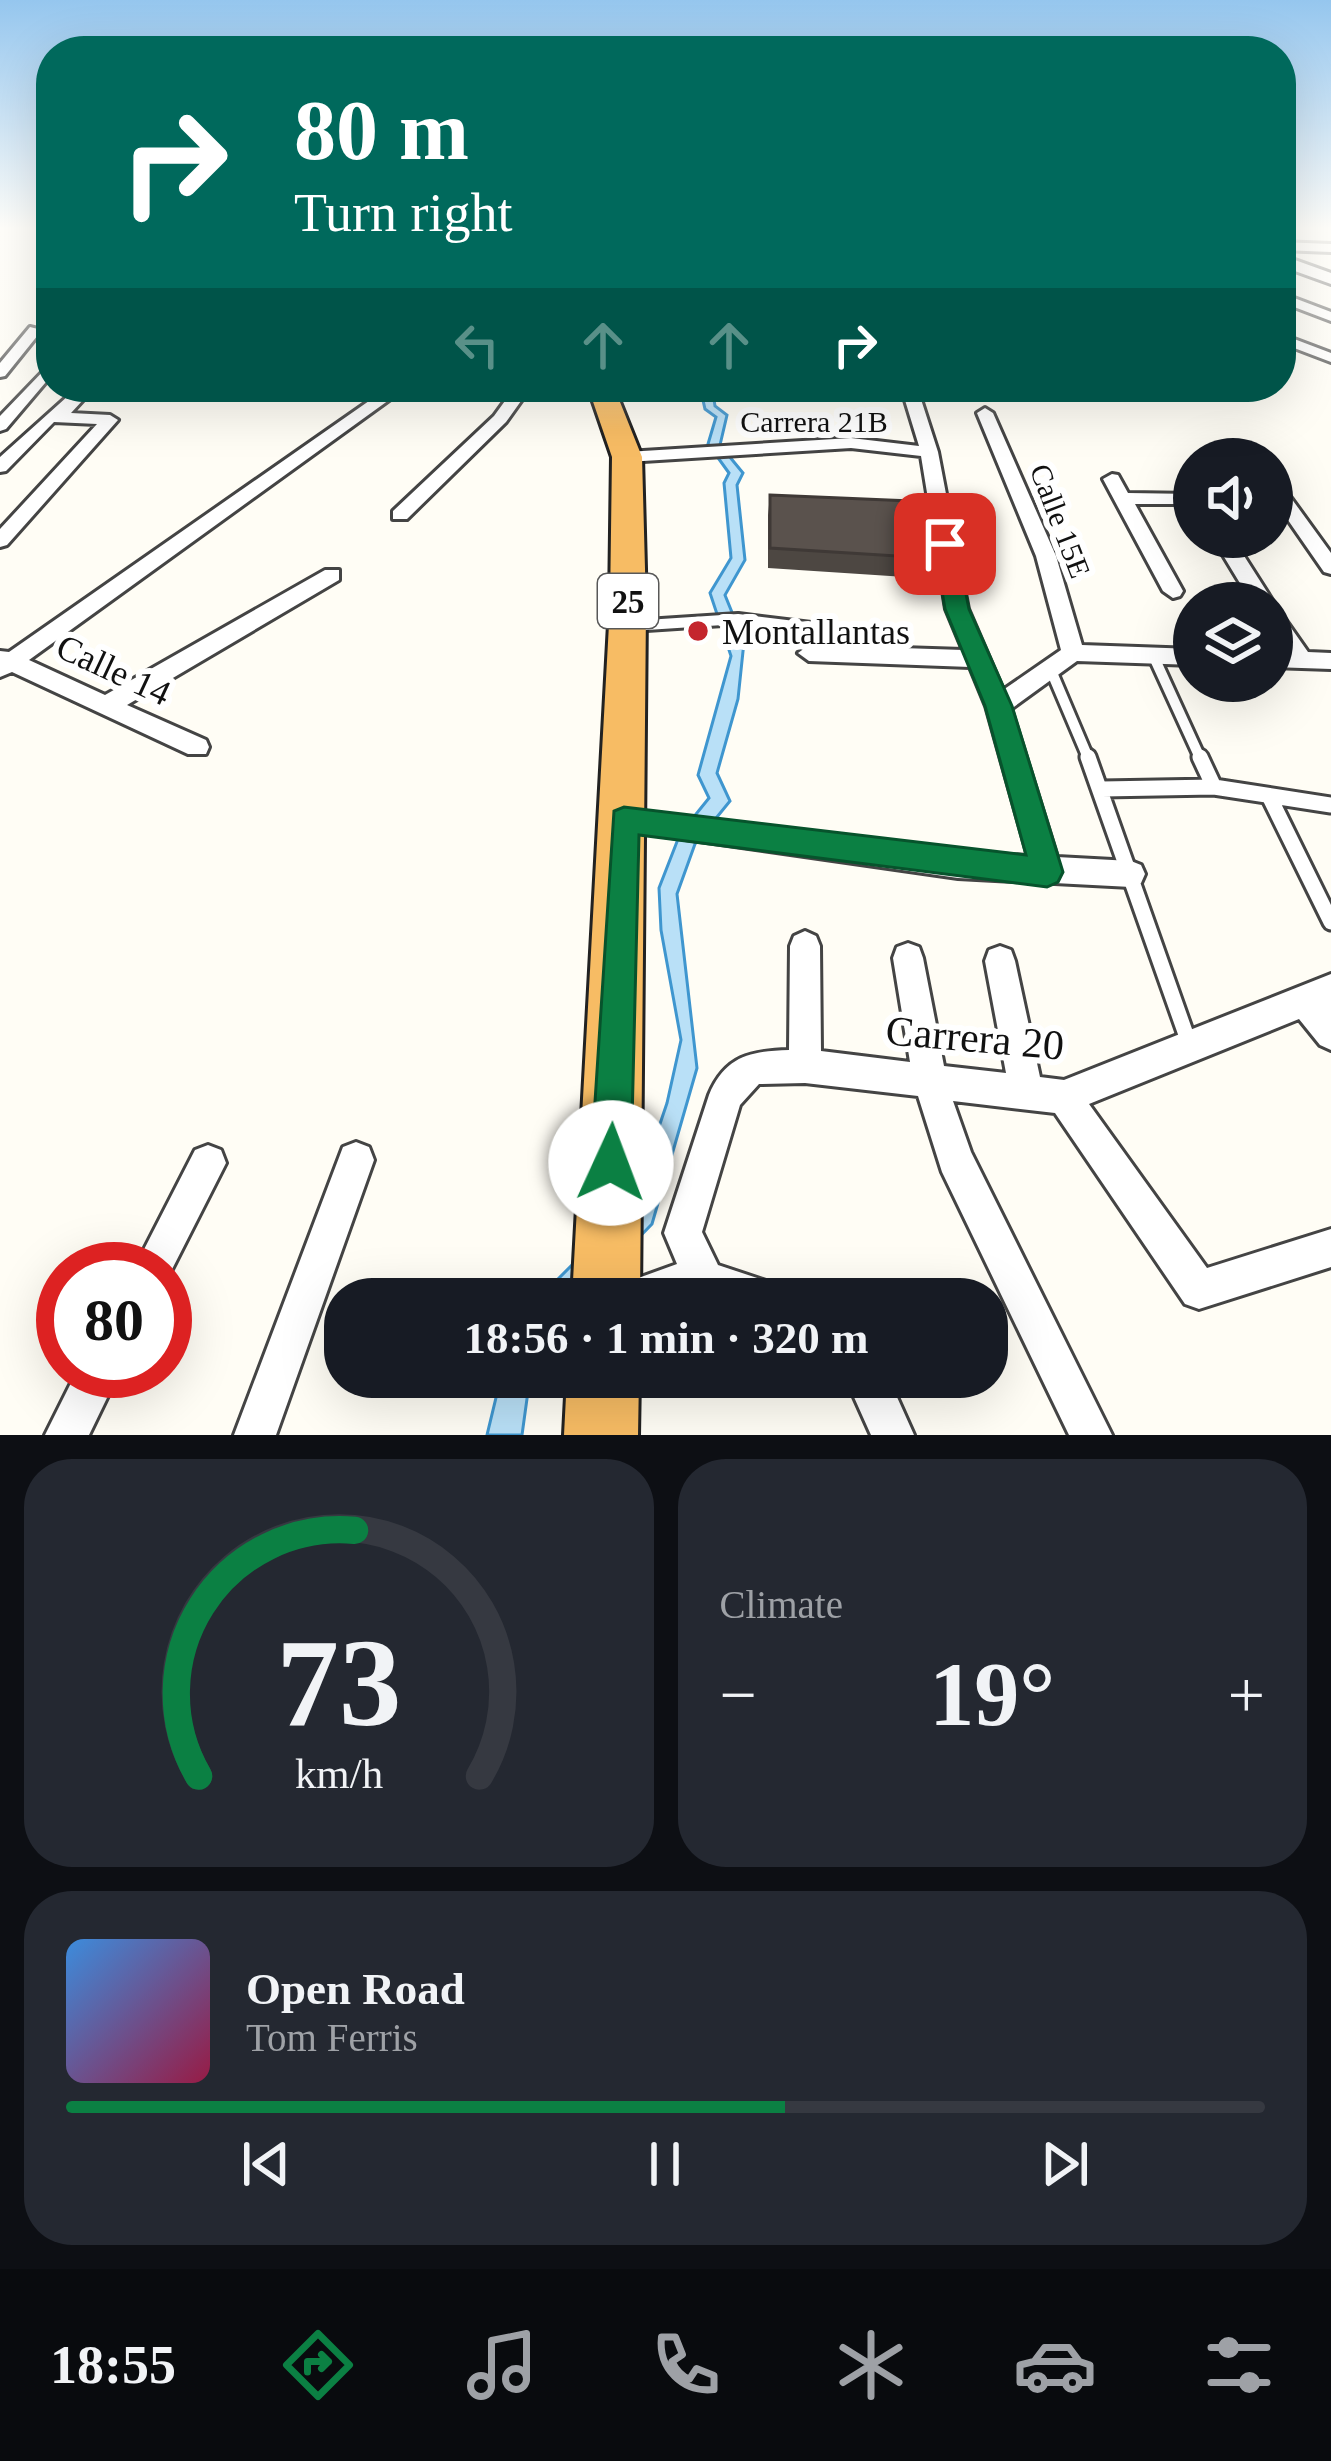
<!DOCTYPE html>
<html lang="en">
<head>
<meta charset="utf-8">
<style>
	body { margin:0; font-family:"Times New Roman",serif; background:#242831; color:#f1f3f6; height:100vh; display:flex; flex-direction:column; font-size:45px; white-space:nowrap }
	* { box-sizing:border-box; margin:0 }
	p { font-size:39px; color:#9ea1a6 }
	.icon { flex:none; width:66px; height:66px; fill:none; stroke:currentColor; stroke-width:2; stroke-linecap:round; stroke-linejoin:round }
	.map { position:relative; height:1435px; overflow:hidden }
	.side { display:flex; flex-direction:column; gap:24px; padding:24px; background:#0d0f14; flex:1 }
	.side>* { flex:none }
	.top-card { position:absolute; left:36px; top:36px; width:1260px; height:366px; border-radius:48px; box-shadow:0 12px 48px #0002; background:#00695c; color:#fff; overflow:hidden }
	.buttons { position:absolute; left:1173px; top:438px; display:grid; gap:24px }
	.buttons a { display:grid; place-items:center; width:120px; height:120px; border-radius:50%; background:#171b24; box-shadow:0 12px 48px #0002; font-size:60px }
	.speed { position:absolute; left:36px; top:1242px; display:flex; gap:24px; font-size:60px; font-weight:700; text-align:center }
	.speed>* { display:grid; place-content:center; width:156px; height:156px; border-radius:50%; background:#171b24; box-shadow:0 12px 48px #0002; line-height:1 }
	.speed .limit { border:18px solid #d22; background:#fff; color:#111 }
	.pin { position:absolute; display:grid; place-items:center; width:102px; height:102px; color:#fff; margin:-51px; border-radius:24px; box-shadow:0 6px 18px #0006 }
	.me { position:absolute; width:132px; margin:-66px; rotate:2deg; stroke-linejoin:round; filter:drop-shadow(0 0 9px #0008) }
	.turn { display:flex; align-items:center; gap:42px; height:252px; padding:0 60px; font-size:54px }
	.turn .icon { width:156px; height:156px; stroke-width:2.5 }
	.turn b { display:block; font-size:84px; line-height:102px }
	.lanes { display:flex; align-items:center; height:114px; padding:0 60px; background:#0003; justify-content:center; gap:60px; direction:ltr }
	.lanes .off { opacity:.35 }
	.big { font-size:90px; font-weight:600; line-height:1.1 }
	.side .widget { flex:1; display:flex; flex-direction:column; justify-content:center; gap:18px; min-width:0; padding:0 42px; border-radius:48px; background:#242831 }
	.side .dial { align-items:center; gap:0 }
	.dial svg { height:312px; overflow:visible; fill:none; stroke:#363941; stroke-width:7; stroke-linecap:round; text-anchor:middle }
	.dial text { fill:#f1f3f6; stroke:none }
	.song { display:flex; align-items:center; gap:36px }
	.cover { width:144px; height:144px; border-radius:18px; background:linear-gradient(135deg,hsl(210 70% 55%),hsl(340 70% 35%)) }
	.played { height:12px; border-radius:6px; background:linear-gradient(90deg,#0b8043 60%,#363941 60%) }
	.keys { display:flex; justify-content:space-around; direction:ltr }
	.heat { display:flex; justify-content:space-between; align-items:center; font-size:66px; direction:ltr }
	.side .tiles { flex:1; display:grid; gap:24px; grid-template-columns:1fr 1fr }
	.widget:last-child { grid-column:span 2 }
	.trip { position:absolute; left:324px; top:1278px; width:684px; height:120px; border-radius:48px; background:#171b24; box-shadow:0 12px 48px #0002; font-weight:600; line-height:120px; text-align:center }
	.dock { display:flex; height:192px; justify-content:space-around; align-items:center; background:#090b0e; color:#9ea1a6 }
	.dock .icon { width:84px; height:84px }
	.dock .selected { color:#0b8043 }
	.dock b { font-size:54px; color:#f1f3f6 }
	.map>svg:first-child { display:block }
	.water { fill:#b9e0f7; stroke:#3f96cf; stroke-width:3 }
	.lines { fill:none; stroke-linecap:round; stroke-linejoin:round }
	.service-far1-casing { stroke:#444; stroke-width:16 }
	.service-casing { stroke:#444; stroke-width:21 }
	.minor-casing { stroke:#444; stroke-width:6 }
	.tertiary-casing { stroke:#444; stroke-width:6 }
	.trunk-casing { stroke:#222; stroke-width:6 }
	.service-far1 { stroke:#fff; stroke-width:10 }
	.service { stroke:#fff; stroke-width:15 }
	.minor { fill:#fff; fill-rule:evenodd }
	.tertiary { fill:#fff; fill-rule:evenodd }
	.trunk { fill:#f7bc64; fill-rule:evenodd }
	.wall { fill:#4d4742 }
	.building { fill:#5a524d; stroke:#3f3936; stroke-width:3 }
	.route { fill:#0b8043; stroke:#07532c; stroke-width:3 }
	.poi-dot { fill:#c4262e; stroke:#fff; stroke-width:4.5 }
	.labels { text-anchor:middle; stroke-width:12; stroke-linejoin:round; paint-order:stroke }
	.far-street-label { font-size:30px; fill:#111; stroke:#fff }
	.shield { fill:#fff; stroke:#585858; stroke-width:3 }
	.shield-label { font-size:33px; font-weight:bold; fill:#111 }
	.poi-label { font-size:36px; fill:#111; stroke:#fff; text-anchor:start }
	.street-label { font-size:36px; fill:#111; stroke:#fff }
	.near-street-label { font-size:42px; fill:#111; stroke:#fff }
</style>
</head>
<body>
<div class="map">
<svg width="1331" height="1435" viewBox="0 0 1331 1435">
	<rect width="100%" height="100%" fill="#fffdf5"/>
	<!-- water -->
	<path class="water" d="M700,387H712L715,406L727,415L720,445L743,473L737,485L745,560L725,595L744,642L738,699L717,773L730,801L695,844L677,894L697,1068L652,1224L579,1299H538L633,1204L667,1103L681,1040L661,930L659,888L680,834L709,798L698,775L731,656L710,593L731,558L724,483L729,473L708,444L716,417L705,409Z
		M501,1377H530L522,1435H487Z"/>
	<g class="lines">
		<!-- service-far1 casing -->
		<g class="service-far1-casing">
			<path id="service-far1" d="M631,626L738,619L844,632
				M1153,655L1201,760
				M1050,668L1089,760"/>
		</g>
		<!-- service casing -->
		<g class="service-casing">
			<path id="service" d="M1088,757L1189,1043
				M1200,757L1214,787
				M1102,789L1214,787L1331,805
				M1270,798L1331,922"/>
		</g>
		<!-- minor casing -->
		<g class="minor-casing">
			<path id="minor" d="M1281,242L1331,244V252L1281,250Z
				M1281,293L1331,312V321L1281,302Z
				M30,327L42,330L5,376L0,377V363Z
				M1281,334L1331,353V362L1281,343Z
				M51,363V376L6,429L0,431V416Z
				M78,387H95L71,413L110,415L118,420L7,545L0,547V529L97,424L54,422L6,471L0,472V457Z
				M389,387H407L29,660L105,695L325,570H339V580L127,705L206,740L209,747L206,754H188L12,672L0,677V651L9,652Z
				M515,387H531L506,422L407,519H393V511L494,416Z
				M901,387H917L938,452L968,609L1003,690L1061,650L1036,556L977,413L985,408L993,413L1056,556L1082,645L1194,649V665L1077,661L1011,709L1057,857L1131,861L1141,865L1145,874L1141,883L1131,887L958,878L615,829L611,821L615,813L624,809L958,852L1028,856L986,706L970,667L809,661L798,653L809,645L963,650L946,609L921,456L851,448L627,462L618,457L627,452L851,438L919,446Z
				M1112,474L1118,475L1128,493L1194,494V504H1135L1183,591L1180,596L1173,598L1163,591L1103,479Z
				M1272,479L1278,480L1331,553V574L1324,572L1272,497Z
				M1212,537H1232L1274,603L1272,605L1252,603Z
				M1272,610L1280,612L1308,652L1331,653V669L1272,667V651H1284L1272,633Z
				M805,931L816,936L820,946L821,1051L910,1062L893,958L897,947L908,943L919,947L923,958L944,1066L1006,1073L985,961L989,950L1000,946L1011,950L1015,961L1040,1077L1064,1080L1331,974V1050L1320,1045L1299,1019L1089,1104L1207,1268L1331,1229V1267L1199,1309L1185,1304L1055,1113L953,1101L971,1152L1112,1435H1069L942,1172L918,1096L805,1083L759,1084L740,1105L702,1232L718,1265L778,1285L784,1299H613L619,1285L677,1264L664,1233L709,1095C725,1056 751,1051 789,1050L790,946L794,936Z
				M356,1142L369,1147L374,1160L276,1435H234L343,1147Z
				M208,1145L221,1150L226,1163L165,1283V1269H134L195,1150Z
				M77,1371H120L89,1435H45Z
				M845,1377H888L914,1435H871Z"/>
		</g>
		<!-- tertiary casing -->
		<g class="tertiary-casing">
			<path id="tertiary" d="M1281,255L1331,273V284L1281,266Z"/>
		</g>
		<!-- trunk casing -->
		<g class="trunk-casing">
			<path id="trunk" d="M588,387H614L642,457L646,606L640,1299H572L610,606L612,457Z
				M567,1377H639L638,1435H564Z"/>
		</g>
		<!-- service-far1 -->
		<use href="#service-far1" class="service-far1"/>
		<!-- service -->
		<use href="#service" class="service"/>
		<!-- minor -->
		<use href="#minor" class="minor"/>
		<!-- tertiary -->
		<use href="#tertiary" class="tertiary"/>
		<!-- trunk -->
		<use href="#trunk" class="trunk"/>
	</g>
	<!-- wall -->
	<path class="wall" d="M770,495L944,559L936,579L768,568V515Z"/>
	<!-- building -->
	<path class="building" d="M770,495L934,502L944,559L770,548Z"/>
	<!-- sky -->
	<linearGradient id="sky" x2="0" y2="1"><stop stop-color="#95c6ee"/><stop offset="0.53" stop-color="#fffefa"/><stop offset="1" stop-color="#fffefa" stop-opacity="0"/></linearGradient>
	<rect width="1331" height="431" fill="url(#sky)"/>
	<!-- route -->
	<path class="route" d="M945,538L956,544L969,609L1012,706L1063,872L1058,882L1047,887L639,835L631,1163L625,1178L611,1184L596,1178L591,1163L614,811L624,807L1026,855L985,706L945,609L934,544Z"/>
	<!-- markers -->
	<circle class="poi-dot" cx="698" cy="631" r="12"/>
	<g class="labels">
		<!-- far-street labels -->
		<g class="far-street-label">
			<text x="814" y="432">Carrera 21B</text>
			<text transform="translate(1060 521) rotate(69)" y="10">Calle 15E</text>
		</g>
		<!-- shield labels -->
		<rect class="shield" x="598" y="574" width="60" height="54" rx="9"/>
		<g class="shield-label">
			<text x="628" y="613">25</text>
		</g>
		<!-- poi labels -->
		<g class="poi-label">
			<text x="722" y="644">Montallantas</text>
		</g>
		<!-- street labels -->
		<g class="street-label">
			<text transform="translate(114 669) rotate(25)" y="13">Calle 14</text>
		</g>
		<!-- near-street labels -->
		<g class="near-street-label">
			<text transform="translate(975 1037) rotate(5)" y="15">Carrera 20</text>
		</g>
	</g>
</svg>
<div class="buttons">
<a><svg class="icon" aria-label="sound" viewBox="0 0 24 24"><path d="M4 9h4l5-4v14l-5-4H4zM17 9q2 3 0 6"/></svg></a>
<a><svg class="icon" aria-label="layers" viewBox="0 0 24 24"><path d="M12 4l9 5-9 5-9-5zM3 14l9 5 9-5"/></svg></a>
</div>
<div class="speed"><div class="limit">80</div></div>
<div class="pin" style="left:945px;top:544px;background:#d93025"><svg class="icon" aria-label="arrive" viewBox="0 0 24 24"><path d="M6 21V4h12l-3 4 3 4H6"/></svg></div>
<svg class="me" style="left:611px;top:1163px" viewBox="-20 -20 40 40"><circle r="19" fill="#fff"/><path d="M0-13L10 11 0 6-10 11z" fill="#0b8043"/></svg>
<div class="trip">18:56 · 1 min · 320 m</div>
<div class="top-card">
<div class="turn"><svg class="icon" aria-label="right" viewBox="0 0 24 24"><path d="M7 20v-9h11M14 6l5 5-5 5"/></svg><div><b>80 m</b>Turn right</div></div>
<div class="lanes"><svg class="icon off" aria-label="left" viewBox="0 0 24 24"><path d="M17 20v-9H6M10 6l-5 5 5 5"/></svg><svg class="icon off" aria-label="ahead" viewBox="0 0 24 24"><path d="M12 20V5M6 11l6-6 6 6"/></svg><svg class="icon off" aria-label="ahead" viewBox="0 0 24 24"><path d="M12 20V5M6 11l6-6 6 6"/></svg><svg class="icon" aria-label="right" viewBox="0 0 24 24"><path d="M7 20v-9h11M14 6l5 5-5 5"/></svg></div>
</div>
</div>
<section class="side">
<div class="tiles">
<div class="widget dial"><svg viewBox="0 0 100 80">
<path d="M14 69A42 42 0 1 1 86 69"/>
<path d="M14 69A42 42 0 0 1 54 6" stroke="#0b8043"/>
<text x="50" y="56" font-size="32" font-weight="700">73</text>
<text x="50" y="72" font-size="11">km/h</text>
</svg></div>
<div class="widget"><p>Climate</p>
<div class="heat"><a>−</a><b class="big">19°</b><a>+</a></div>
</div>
<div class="widget">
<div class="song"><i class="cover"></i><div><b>Open Road</b><p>Tom Ferris</p></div></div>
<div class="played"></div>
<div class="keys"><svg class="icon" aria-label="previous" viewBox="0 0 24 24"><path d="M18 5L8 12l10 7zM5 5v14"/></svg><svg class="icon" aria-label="pause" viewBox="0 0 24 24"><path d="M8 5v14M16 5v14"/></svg><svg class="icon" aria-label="next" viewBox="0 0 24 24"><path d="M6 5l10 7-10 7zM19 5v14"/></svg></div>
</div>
</div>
</section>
<nav class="dock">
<b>18:55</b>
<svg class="icon selected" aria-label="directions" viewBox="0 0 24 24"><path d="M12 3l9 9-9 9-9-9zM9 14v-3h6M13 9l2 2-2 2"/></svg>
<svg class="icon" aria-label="music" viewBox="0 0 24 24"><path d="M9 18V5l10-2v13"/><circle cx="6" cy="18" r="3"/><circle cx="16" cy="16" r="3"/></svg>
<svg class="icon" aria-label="phone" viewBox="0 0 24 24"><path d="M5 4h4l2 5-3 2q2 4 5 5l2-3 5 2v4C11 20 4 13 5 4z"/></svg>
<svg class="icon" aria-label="climate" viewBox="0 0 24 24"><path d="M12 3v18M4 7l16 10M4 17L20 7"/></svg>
<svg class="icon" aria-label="car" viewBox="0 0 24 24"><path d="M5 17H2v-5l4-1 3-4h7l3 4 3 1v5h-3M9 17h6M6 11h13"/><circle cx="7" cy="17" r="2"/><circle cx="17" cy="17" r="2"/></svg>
<svg class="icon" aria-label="filters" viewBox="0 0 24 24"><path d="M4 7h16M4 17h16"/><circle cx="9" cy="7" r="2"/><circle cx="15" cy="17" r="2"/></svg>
</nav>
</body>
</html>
